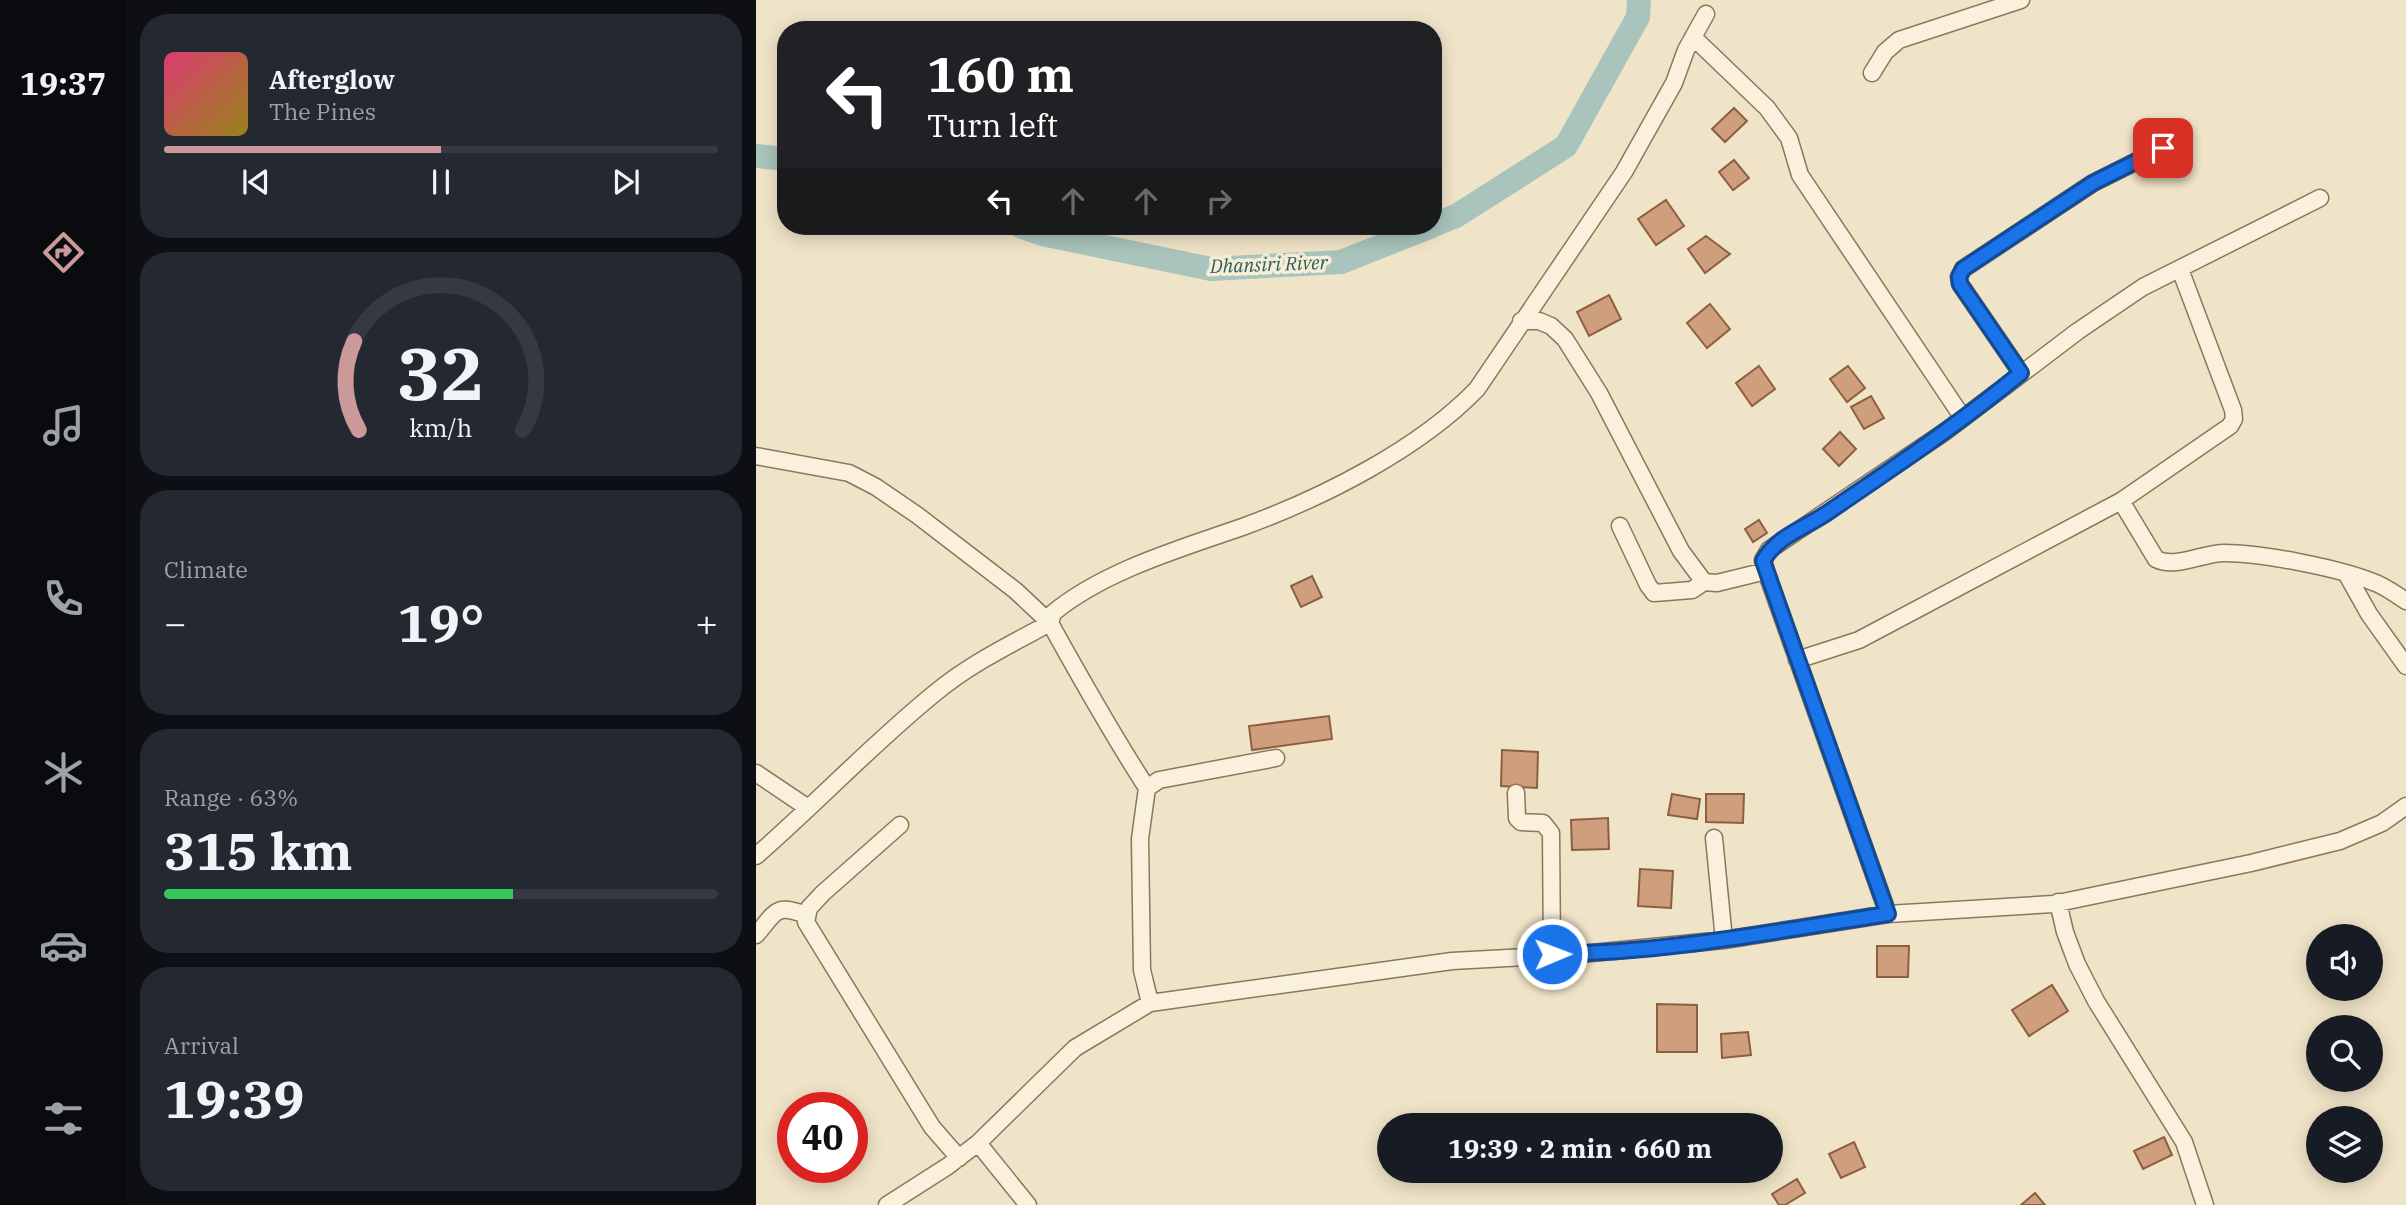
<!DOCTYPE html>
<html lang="en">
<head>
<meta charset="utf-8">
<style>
	body { margin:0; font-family:"IBM Plex Serif",serif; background:#242831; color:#f1f3f6; height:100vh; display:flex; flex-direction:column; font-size:26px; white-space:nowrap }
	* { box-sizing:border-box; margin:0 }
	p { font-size:23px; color:#9ea1a6 }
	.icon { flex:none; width:38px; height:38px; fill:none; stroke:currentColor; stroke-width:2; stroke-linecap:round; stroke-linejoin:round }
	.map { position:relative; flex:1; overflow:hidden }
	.drawer { display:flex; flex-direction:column; gap:14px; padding:14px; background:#0d0f14; width:630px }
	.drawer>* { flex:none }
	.hud { position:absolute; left:21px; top:21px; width:665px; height:214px; border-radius:28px; box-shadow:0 4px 18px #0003; background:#202124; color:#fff; overflow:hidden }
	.fabs { position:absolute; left:1550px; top:924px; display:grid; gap:14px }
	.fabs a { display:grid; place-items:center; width:77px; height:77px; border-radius:50%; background:#171b24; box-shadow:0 4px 18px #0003; font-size:35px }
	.speed { position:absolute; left:21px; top:1092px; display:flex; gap:14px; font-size:35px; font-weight:700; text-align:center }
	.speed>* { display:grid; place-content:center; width:91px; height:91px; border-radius:50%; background:#171b24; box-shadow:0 4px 18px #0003; line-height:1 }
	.speed .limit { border:10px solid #d22; background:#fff; color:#111 }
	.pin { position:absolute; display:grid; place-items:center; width:60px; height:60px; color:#fff; margin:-30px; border-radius:14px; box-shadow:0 4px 10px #0006 }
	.me { position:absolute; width:77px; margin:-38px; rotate:89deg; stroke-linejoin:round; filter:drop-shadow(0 0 5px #0008) }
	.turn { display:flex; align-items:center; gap:24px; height:147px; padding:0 35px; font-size:32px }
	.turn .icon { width:91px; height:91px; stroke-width:2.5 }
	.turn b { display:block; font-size:49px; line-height:60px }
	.lanes { display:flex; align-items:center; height:66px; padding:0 35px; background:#0003; justify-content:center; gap:35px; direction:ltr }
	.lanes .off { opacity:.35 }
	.big { font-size:52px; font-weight:700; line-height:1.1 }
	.drawer .widget { flex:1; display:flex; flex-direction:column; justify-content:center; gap:10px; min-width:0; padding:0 24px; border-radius:28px; background:#242831 }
	.drawer .dial { align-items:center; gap:0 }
	.dial svg { height:182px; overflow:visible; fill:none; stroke:#363941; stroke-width:7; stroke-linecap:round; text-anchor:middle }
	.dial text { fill:#f1f3f6; stroke:none }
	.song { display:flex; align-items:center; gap:21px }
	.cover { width:84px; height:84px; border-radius:10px; background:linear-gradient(135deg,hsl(340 70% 55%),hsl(50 70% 35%)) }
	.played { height:7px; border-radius:4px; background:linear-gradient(90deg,#cc999b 50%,#363941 50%) }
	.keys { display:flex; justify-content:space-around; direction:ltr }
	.heat { display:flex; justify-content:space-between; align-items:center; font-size:38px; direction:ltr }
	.charge { height:10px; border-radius:5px; background:linear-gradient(90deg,#34c759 63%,#363941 0) }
	.trip { position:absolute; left:621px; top:1113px; width:406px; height:70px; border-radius:35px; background:#171b24; box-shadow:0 4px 18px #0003; font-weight:700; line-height:70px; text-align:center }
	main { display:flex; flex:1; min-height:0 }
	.tabs { display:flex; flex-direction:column; width:126px; justify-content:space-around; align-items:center; background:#090b0e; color:#9ea1a6 }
	.tabs .icon { width:49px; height:49px }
	.tabs .active { color:#cc999b }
	.tabs b { font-size:32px; color:#f1f3f6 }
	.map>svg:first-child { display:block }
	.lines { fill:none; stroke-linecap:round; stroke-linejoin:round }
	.river { stroke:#a9c4bc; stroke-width:24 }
	.building { fill:#cf9f7d; stroke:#8d5f41; stroke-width:2 }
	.minor-casing { stroke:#8d765c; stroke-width:19 }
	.minor { stroke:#faf1dc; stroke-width:16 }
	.route-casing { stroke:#114b97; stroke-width:18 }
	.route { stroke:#1a73e8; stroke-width:12 }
	.labels { text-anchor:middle; stroke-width:7; stroke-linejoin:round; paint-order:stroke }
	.water-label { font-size:19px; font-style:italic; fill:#2f5d5a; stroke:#f7eed8 }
</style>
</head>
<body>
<main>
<nav class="tabs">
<b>19:37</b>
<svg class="icon active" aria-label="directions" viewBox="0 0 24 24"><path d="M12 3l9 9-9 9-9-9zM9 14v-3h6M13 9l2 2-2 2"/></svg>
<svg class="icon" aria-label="music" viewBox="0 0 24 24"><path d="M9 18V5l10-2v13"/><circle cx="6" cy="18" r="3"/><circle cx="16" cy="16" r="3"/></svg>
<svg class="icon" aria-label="phone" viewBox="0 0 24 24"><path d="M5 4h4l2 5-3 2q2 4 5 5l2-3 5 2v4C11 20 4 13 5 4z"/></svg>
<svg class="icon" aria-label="climate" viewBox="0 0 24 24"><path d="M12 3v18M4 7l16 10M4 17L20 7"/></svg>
<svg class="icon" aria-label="car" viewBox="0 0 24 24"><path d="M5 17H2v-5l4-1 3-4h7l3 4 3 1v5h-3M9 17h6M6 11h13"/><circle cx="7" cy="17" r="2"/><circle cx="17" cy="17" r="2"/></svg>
<svg class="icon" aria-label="filters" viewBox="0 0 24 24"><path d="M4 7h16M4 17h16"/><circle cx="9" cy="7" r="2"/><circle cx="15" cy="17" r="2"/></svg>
</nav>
<section class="drawer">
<div class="widget">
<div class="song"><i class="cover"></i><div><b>Afterglow</b><p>The Pines</p></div></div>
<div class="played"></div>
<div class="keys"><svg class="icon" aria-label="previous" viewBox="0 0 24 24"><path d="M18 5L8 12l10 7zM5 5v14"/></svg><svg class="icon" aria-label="pause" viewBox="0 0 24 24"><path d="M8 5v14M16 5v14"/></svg><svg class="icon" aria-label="next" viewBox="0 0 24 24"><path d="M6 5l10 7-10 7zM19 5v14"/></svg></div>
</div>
<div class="widget dial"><svg viewBox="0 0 100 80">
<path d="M14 69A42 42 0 1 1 86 69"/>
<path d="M14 69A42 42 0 0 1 12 30" stroke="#cc999b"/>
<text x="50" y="56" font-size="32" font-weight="700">32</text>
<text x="50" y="72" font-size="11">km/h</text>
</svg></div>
<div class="widget"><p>Climate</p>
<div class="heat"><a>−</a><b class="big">19°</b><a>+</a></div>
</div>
<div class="widget"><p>Range · 63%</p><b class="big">315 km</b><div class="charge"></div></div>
<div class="widget"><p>Arrival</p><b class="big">19:39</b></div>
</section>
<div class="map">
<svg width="1650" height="1205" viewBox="0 0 1650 1205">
	<rect width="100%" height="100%" fill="#f0e4c8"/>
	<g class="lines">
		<!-- river -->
		<path class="river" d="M0,156L30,159
			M677,225L700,216L810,146L882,17L883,0
			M264,226L286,234L455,269L585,262L676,226"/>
	</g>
	<!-- building -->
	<path class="building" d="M978,108L991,121L969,142L956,129Z
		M978,160L993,178L977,190L963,172Z
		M910,200L928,226L900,245L882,219Z
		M950,236L974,254L949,273L932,249Z
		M853,295L865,319L833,336L821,312Z
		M954,304L974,329L951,348L931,323Z
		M1003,366L1019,389L996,406L980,383Z
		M1092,366L1109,388L1091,402L1074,379Z
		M1115,396L1128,418L1108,429L1095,407Z
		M1084,432L1100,449L1083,466L1067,449Z
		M1003,520L1011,533L997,542L989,529Z
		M556,576L566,597L545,607L535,586Z
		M573,716L576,739L496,750L493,726Z
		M746,750L782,752L781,788L745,786Z
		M916,794L944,799L941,819L912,815Z
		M950,794H988L987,823L950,822Z
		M852,818L853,849L816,850L815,820Z
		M884,869L917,871L915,908L882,906Z
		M1121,946H1153L1152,977H1121Z
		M1296,985L1312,1011L1273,1036L1256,1010Z
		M901,1004L941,1005V1052H901Z
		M992,1032L995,1055L966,1058L965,1034Z
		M902,1119L936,1123V1125H901Z
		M1408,1137L1416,1155L1387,1169L1378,1151Z
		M1098,1142L1109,1167L1085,1178L1073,1154Z
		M1041,1179L1049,1193L1029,1205H1023L1016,1194Z
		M1279,1193L1289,1205H1265Z"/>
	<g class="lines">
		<!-- minor casing -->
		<g class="minor-casing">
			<path id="minor" d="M937,37L1011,108L1033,138L1044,175L1207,418
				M1116,73L1129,52L1143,40L1265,0
				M765,321H783L795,326L809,339L843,393L925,551L948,582L961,583L1010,571
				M1265,373L1204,284L1203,277L1207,269L1337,183L1407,148
				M0,456L93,473L120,487L161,515L260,591L294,623C255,644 214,664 179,693C116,744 61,803 0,856
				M1365,501L1400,559C1419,569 1447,553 1468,553C1505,553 1583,568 1617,582C1629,586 1639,594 1650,601
				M864,526L892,585L898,593L936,590L948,582
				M1590,573L1613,614L1650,666
				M1041,660L1103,640L1365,501L1474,426L1478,419L1477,410L1424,269
				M0,773L52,808
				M391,788C356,734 325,679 294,623L297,613C349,570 427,548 489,526C568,497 663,449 721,389L868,172L918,83L930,50L950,14
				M760,793L761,818L765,822L787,823L795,833L796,954
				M144,825L67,893L53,908L50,922L176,1127L203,1158
				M958,838L968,940
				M1302,902L1309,932L1321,964L1340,1001L1428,1142L1449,1205
				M1132,914L1010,571L1007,560L1013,550L1190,431L1322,331L1387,287L1564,198
				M0,935C20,912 19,903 50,915
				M394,1003L386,970L384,839L391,788L403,780L520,758
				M222,1143L272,1205
				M131,1205L192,1166L222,1143L319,1048L394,1003L696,961L825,954L968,940L1132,914L1297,904L1495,863L1584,841L1626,823L1650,806"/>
		</g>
		<!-- minor -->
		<use href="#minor" class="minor"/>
	</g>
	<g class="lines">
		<!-- route casing -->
		<g class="route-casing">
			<path id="route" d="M796,954C908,953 1021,931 1132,914L1007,561C1021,536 1049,528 1071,513C1137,468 1203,424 1265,373L1204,284L1203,277L1207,269L1337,183L1407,148"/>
		</g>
		<!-- route -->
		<use href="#route" class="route"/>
	</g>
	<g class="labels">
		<!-- water labels -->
		<g class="water-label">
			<text transform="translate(513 264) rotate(-2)" y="7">Dhansiri River</text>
		</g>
	</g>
</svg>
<div class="fabs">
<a><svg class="icon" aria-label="sound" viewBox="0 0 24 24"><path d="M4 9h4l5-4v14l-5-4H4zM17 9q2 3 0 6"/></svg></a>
<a><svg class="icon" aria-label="search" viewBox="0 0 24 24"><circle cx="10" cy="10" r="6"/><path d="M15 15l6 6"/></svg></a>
<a><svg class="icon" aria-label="layers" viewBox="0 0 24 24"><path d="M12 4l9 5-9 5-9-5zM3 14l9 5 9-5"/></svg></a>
</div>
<div class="speed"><div class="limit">40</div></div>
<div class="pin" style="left:1407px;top:148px;background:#d93025"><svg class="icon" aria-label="arrive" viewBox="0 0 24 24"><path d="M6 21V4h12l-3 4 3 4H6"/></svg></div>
<svg class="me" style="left:796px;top:954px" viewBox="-20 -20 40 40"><circle r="17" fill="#1a73e8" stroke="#fff" stroke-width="3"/><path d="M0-11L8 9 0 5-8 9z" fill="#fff"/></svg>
<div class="trip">19:39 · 2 min · 660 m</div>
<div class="hud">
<div class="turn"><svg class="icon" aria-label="left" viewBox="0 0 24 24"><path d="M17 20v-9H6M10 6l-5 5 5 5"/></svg><div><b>160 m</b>Turn left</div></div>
<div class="lanes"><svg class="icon" aria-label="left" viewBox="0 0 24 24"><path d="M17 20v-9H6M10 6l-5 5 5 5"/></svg><svg class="icon off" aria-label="ahead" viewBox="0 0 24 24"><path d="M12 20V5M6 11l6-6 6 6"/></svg><svg class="icon off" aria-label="ahead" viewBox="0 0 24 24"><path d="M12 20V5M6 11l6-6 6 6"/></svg><svg class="icon off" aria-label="right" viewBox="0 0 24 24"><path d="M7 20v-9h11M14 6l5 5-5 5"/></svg></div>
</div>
</div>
</main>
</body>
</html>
